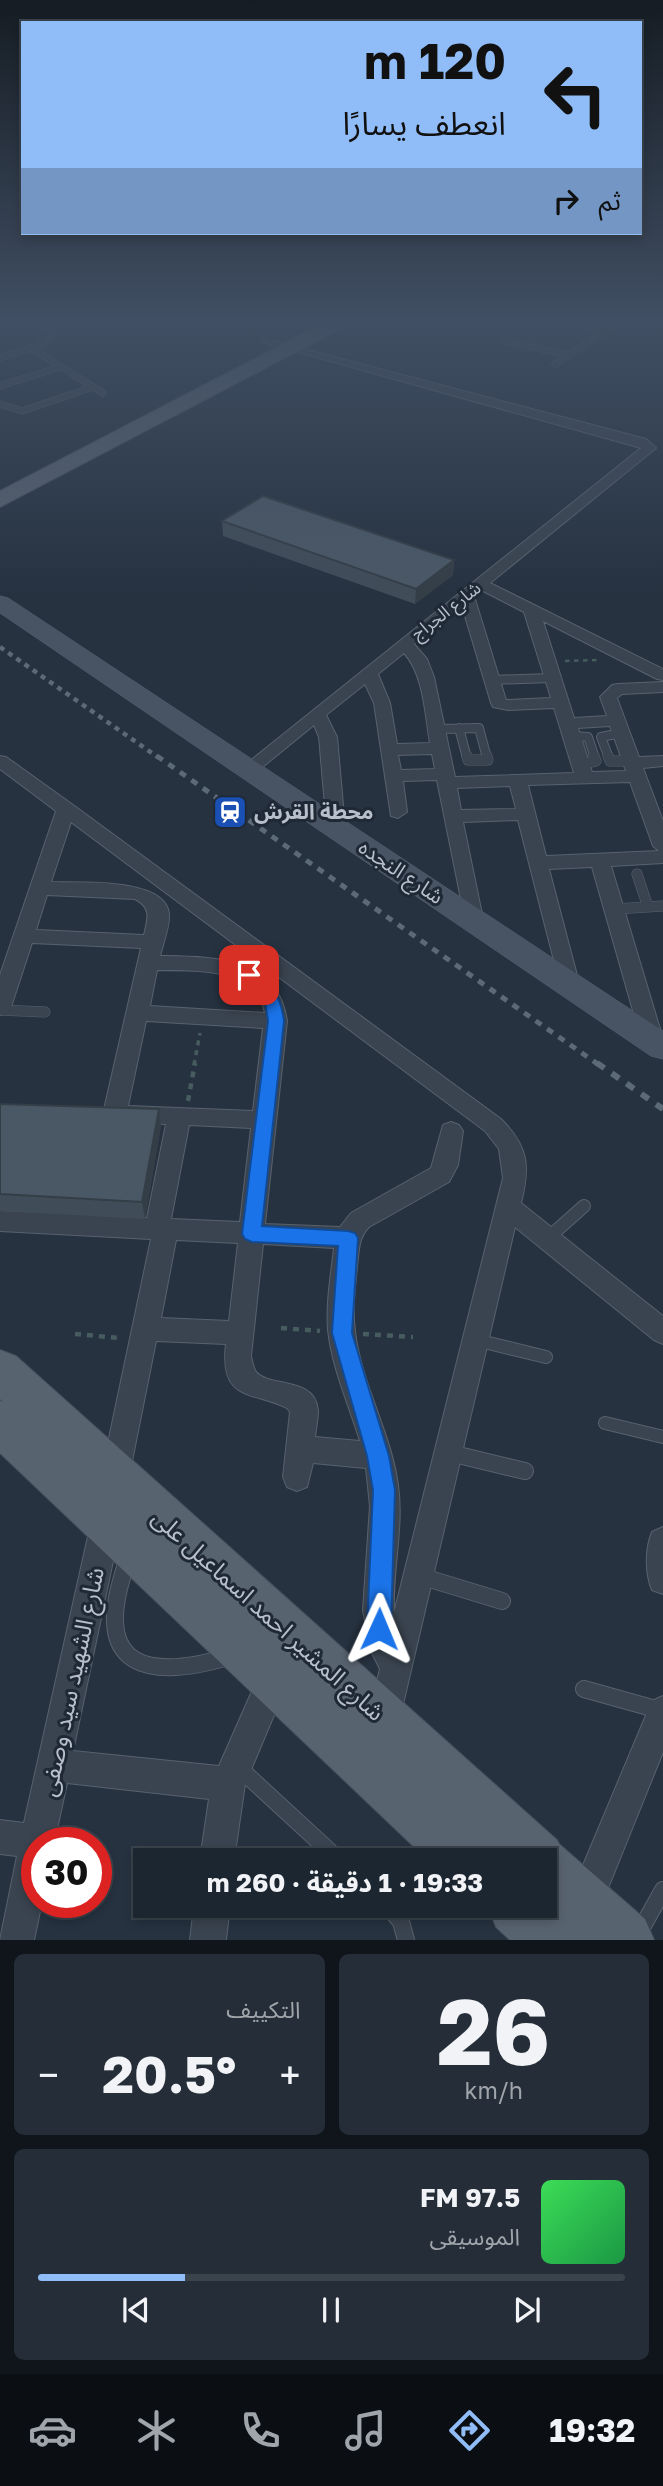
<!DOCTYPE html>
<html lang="ar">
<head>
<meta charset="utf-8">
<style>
	body { margin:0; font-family:"Golos Text","Noto Sans Arabic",sans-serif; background:#252e38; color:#f1f3f6; direction:rtl; height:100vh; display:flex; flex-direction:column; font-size:26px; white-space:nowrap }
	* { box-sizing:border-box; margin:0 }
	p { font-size:23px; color:#a0a5ab }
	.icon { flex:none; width:38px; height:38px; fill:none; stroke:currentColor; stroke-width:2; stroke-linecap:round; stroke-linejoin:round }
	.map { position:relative; height:1940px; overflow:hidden; direction:ltr }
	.panel { display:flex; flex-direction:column; gap:14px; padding:14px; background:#0f151a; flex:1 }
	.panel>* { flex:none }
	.top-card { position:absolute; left:21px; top:21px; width:621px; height:214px; border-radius:0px; box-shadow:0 4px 10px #0003,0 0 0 2px #3a434c; direction:rtl; background:#90bcf7; color:#111; overflow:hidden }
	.speed { position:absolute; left:21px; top:1827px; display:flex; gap:14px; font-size:35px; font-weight:700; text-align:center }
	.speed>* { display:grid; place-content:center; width:91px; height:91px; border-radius:50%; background:#1c2630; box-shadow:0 4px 10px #0003,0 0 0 2px #3a434c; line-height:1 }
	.speed .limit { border:10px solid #d22; background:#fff; color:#111 }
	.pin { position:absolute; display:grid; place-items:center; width:60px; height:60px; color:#fff; margin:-30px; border-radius:14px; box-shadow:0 4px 10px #0006 }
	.me { position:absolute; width:77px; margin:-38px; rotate:1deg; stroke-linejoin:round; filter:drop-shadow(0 0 5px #0008) }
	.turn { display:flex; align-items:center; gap:24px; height:147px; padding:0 21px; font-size:32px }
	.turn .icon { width:91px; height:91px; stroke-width:2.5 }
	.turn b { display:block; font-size:49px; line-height:60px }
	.then { display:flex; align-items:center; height:66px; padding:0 21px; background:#0003; gap:14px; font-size:26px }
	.big { font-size:52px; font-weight:700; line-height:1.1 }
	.panel .tile { flex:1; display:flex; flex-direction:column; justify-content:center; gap:10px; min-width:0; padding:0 24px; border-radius:10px; background:#252e38 }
	.panel .dial { align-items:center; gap:0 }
	.dial b { font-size:91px; line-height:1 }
	.song { display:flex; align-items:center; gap:21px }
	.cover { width:84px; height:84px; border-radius:10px; background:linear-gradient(135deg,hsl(130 70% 55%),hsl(140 70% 35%)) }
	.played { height:7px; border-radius:4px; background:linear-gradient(90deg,#90bcf7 25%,#3a434c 25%) }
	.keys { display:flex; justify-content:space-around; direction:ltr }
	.heat { display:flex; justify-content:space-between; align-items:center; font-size:38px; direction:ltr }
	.panel .tiles { flex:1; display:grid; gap:14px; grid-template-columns:1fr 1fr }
	.tile:last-child { grid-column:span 2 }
	.trip { position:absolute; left:133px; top:1848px; width:424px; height:70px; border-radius:0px; background:#1c2630; box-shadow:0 4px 10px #0003,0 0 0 2px #3a434c; font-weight:700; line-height:70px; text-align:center; direction:rtl }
	.dock { display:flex; height:112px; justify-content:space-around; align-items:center; background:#0b0f13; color:#a0a5ab }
	.dock .icon { width:49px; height:49px }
	.dock .selected { color:#90bcf7 }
	.dock b { font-size:32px; color:#f1f3f6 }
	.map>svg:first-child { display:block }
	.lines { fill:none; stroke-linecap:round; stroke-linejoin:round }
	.lane-far4-casing { stroke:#58626e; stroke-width:7 }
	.lane-far3-casing { stroke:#58626e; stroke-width:10 }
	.lane-far2-casing { stroke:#58626e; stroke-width:11 }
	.lane-far1-casing { stroke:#58626e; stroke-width:14 }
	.lane-casing { stroke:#58626e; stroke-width:18 }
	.street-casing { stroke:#58626e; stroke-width:2 }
	.secondary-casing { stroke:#58626e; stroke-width:1 }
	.primary-casing { stroke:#444d5a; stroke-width:2 }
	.path-far2 { stroke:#465c5e; stroke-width:2.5; stroke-dasharray:4.5 4.5; stroke-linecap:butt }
	.path-far1 { stroke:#465c5e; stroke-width:3.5; stroke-dasharray:5 5; stroke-linecap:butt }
	.path { stroke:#465c5e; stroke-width:4.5; stroke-dasharray:6 6; stroke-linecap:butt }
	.lane-far4 { stroke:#3a4450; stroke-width:6 }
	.lane-far3 { stroke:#3a4450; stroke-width:8 }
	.lane-far2 { stroke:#3a4450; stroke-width:10 }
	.lane-far1 { stroke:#3a4450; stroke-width:12 }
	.lane { stroke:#3a4450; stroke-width:16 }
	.street { fill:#3a4450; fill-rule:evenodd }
	.secondary { fill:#485463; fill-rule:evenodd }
	.primary { fill:#586370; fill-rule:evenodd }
	.rail-far2 { stroke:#5c6977; stroke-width:4.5; stroke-dasharray:5 5; stroke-linecap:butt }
	.rail-far1 { stroke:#5c6977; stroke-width:5; stroke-dasharray:7 7; stroke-linecap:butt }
	.rail { stroke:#5c6977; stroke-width:6; stroke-dasharray:9 9; stroke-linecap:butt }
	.wall { fill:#404c58 }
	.shaded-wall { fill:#343e47 }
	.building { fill:#4a5866; stroke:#343e47; stroke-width:2 }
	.route { fill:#1a73e8; stroke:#114b97; stroke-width:2 }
	.labels { text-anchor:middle; stroke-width:6; stroke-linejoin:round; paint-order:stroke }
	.far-street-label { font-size:18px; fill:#b7bfcb; stroke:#1f2936 }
	.poi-label { font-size:21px; font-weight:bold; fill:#b7bfcb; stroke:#1f2936; text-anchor:start }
	.street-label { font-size:21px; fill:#b7bfcb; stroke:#1f2936 }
	.near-street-label { font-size:24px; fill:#b7bfcb; stroke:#1f2936 }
</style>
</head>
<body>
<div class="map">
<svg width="663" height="1940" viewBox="0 0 663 1940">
	<rect width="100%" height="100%" fill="#263240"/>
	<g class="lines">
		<!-- lane-far4 casing -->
		<g class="lane-far4-casing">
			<path id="lane-far4" d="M35,322L50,329L53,335L34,350L103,393
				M575,322L607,330
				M505,341L569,355
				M0,358L34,347
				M555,364L618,322
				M0,386L60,367
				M0,404L22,411L93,387"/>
		</g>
		<!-- lane-far3 casing -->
		<g class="lane-far3-casing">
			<path id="lane-far3" d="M491,680L551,678
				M459,728L467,758
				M437,729L479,728L487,758
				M571,736L588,737L595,758
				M609,758L601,737L621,733"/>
		</g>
		<!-- lane-far2 casing -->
		<g class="lane-far2-casing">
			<path id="lane-far2" d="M467,756L468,760H488L487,756
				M608,756L610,761H631
				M580,764L596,761L594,756
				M637,874L648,907
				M615,909L663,906
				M0,1010L45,1012"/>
		</g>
		<!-- lane-far1 casing -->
		<g class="lane-far1-casing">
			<path id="lane-far1" d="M547,1239L584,1206
				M476,1340L546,1357
				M605,1423L663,1437"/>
		</g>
		<!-- lane casing -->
		<g class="lane-casing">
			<path id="lane" d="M450,1453L525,1471
				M128,1557C122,1578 114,1600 115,1622C117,1684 192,1668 231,1656
				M420,1576L502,1601
				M584,1689L663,1711
				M238,1767L339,1860
				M388,1906L401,1922L406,1940
				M635,1940L663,1890"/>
		</g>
		<!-- street casing -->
		<g class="street-casing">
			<path id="street" d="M262,338L646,439L656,448L490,583L663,669V680L657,679L543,621L574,718L607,716L600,697L612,685L618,684L663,682V692L622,694L617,698L639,757L663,756V766L643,768L663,821V863L611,866L663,1039L660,1045L652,1047L644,1045L641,1039L592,867L549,869L579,983L575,988L568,990L561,988L518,820L463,822L483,919L480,924H466L437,780L403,781L407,812L398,818L391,816L374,703L365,684L326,715L337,737L345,828L343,832L336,834L327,828L319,737L314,725L255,773L249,774L240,769L641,448L262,342ZM481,590L524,612L551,698L506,700L474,596ZM462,606L491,703L493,707L508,710L554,708L574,773L455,777L434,677L427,659L414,644ZM404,653C424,675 425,715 430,743L397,744L390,703L378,674ZM610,726L626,771L592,772L578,728ZM432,754L435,769L401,770L398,755ZM630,782L653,846L659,851L546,856L528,785ZM510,786L516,809L461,810L457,788Z
				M0,756L6,757L73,805L501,1119C529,1147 530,1167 521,1203L663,1316V1344L654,1340L515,1227L400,1717L395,1728L384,1733L373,1728L368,1717L380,1669L370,1649L363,1610L370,1506L366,1468L313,1463L307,1487L297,1491L287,1487L283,1477L290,1412L287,1408C253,1391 219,1402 226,1344L156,1341L129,1476L125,1486L115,1490L105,1486L101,1476L151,1239L0,1231V1211L147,1218L166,1124L132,1123L124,1120L115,1123L107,1120L103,1114L141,948L32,943L11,1007L8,1012L0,1015V975L56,811L0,769ZM71,822L485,1131L499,1149L503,1178L394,1613C392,1570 404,1527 398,1485C391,1432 361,1384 355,1331C352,1309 355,1288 357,1267C359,1252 358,1238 369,1227L449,1182L458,1165L463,1131L459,1125L451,1122L443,1125L431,1168L351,1213L340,1227L265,1224L287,1021C278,956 213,957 160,956C163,944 170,926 169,914C166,877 78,883 51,882ZM47,895L135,899C152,908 148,918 144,935L36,930ZM157,970C193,971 256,966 265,1013L150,1006ZM146,1021L263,1028L253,1111L128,1106ZM189,1125L251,1128L240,1222L171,1219ZM176,1240L238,1243L229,1321L161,1318ZM263,1244L334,1248C331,1275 326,1302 328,1330C332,1368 349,1405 360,1441L315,1437C316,1428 318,1418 318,1410C315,1376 270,1388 256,1372C253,1367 252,1361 251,1356Z
				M106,1509L116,1513L121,1523L73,1751L219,1766L263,1666L274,1661L285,1666L290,1677L245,1784L234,1860H200L209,1799L67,1783L54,1843H37V1902H42L34,1940H0L17,1856L0,1854V1820L24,1823L91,1523L96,1513Z
				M663,1527V1594L652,1590C645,1573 645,1549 652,1532Z
				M663,1696V1752L598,1913L586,1919L574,1913L568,1901L652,1701Z
				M194,1906H230L226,1940H190Z"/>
		</g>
		<!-- secondary casing -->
		<g class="secondary-casing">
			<path id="secondary" d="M0,596L8,598L663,1031V1059L651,1056L0,613Z"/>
		</g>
		<!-- primary casing -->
		<g class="primary-casing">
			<path id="primary" d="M325,322H348L346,326L0,507V491Z
				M0,1350L16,1356L557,1840L559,1844L645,1919L654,1940H510L496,1927L488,1906H544V1860H428L0,1453V1401L3,1402L0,1399Z"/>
		</g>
		<!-- path-far2 -->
		<path class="path-far2" d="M565,661L600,660"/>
		<!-- path-far1 -->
		<path class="path-far1" d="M194,1065L200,1033"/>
		<!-- path -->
		<path class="path" d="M188,1101L195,1063
			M281,1328L320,1331
			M75,1334L120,1338
			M363,1334L413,1337"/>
		<!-- lane-far4 -->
		<use href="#lane-far4" class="lane-far4"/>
		<!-- lane-far3 -->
		<use href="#lane-far3" class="lane-far3"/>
		<!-- lane-far2 -->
		<use href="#lane-far2" class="lane-far2"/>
		<!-- lane-far1 -->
		<use href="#lane-far1" class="lane-far1"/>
		<!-- lane -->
		<use href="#lane" class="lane"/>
		<!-- street -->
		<use href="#street" class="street"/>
		<!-- secondary -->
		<use href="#secondary" class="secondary"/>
		<!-- primary -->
		<use href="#primary" class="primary"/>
		<!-- rail-far2 -->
		<path class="rail-far2" d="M0,647L159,758"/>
		<!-- rail-far1 -->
		<path class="rail-far1" d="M157,756L599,1065"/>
		<!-- rail -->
		<path class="rail" d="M597,1063L663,1109"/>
	</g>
	<!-- wall -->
	<path class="wall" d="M222,521L454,560L453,575L415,604L223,536Z
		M0,1104L161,1126L145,1219L0,1211Z"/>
	<!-- shaded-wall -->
	<path class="shaded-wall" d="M454,560L453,575L415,604L416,589Z
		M159,1109L161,1126L145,1219L142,1202Z"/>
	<!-- building -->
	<path class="building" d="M263,496L454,560L416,589L222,521Z
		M0,1104L159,1109L142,1202L0,1194Z"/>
	<!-- sky -->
	<linearGradient id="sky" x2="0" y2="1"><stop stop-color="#151c23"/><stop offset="0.54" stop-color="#414f64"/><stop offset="1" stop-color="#414f64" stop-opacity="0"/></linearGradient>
	<rect width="663" height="594" fill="url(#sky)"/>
	<!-- route -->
	<path class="route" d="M249,970C272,977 281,999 284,1021L262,1226L348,1231L355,1233L358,1238L352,1333L389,1456L395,1490L391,1629L387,1637L379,1640L371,1637L367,1629L373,1490L367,1456L332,1333L338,1246L252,1242L245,1239L242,1234L268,1021L265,1001L241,975Z"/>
	<!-- icons -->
	<defs>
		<g id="station-square" transform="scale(1.75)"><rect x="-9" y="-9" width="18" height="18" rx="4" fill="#1a4fb4" stroke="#1f2936"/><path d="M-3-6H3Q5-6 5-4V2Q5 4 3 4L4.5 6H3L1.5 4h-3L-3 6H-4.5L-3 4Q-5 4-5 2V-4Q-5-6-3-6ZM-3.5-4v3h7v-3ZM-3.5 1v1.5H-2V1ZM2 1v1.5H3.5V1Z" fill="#fff"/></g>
	</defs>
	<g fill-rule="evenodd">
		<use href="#station-square" x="230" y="812"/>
	</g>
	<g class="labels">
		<!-- far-street labels -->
		<g class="far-street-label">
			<text transform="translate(446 611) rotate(-38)" y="6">شارع الجراج</text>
		</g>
		<!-- poi labels -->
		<g class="poi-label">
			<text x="254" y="819">محطة القرش</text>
		</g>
		<!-- street labels -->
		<g class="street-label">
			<text transform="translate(401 872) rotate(34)" y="7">شارع النجده</text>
		</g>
		<!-- near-street labels -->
		<g class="near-street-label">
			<text transform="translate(268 1615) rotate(42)" y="8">شارع المشير احمد اسماعيل على</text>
			<text transform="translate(72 1682) rotate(-78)" y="8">شارع الشهيد سيد وصفى</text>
		</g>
	</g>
</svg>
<div class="speed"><div class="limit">30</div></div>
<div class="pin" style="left:249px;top:975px;background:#d93025"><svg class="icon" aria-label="arrive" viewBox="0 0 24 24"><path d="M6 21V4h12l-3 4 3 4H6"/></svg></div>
<svg class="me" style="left:379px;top:1629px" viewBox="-20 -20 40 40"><path d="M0-17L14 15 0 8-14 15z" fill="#1a73e8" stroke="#fff" stroke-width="4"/></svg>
<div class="trip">19:33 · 1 دقيقة · 260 m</div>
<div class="top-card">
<div class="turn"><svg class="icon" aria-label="left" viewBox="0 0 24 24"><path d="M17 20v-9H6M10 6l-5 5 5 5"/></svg><div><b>120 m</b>انعطف يسارًا</div></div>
<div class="then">ثم<svg class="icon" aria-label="right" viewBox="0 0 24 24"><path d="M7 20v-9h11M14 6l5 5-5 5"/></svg></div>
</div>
</div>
<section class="panel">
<div class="tiles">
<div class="tile dial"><b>26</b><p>km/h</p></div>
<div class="tile"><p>التكييف</p>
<div class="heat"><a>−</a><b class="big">20.5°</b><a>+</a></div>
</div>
<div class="tile">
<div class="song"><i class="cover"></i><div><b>97.5 FM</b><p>الموسيقى</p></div></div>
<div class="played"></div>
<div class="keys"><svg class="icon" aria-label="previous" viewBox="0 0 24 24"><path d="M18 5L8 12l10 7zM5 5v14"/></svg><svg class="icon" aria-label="pause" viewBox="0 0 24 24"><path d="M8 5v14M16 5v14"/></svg><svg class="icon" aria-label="next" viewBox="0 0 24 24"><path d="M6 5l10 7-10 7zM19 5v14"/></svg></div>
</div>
</div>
</section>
<nav class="dock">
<b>19:32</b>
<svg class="icon selected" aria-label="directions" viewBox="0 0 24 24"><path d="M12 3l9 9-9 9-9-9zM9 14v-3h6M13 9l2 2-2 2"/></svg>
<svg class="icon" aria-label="music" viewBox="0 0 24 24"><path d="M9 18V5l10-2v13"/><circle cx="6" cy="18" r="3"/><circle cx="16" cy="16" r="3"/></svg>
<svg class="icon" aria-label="phone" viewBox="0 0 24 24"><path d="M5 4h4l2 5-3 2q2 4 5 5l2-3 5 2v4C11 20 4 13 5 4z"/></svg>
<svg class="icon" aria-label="climate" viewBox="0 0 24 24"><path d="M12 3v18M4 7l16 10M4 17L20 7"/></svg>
<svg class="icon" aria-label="car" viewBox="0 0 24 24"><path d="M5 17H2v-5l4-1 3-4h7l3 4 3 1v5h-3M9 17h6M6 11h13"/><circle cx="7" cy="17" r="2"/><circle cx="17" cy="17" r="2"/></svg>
</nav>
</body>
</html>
